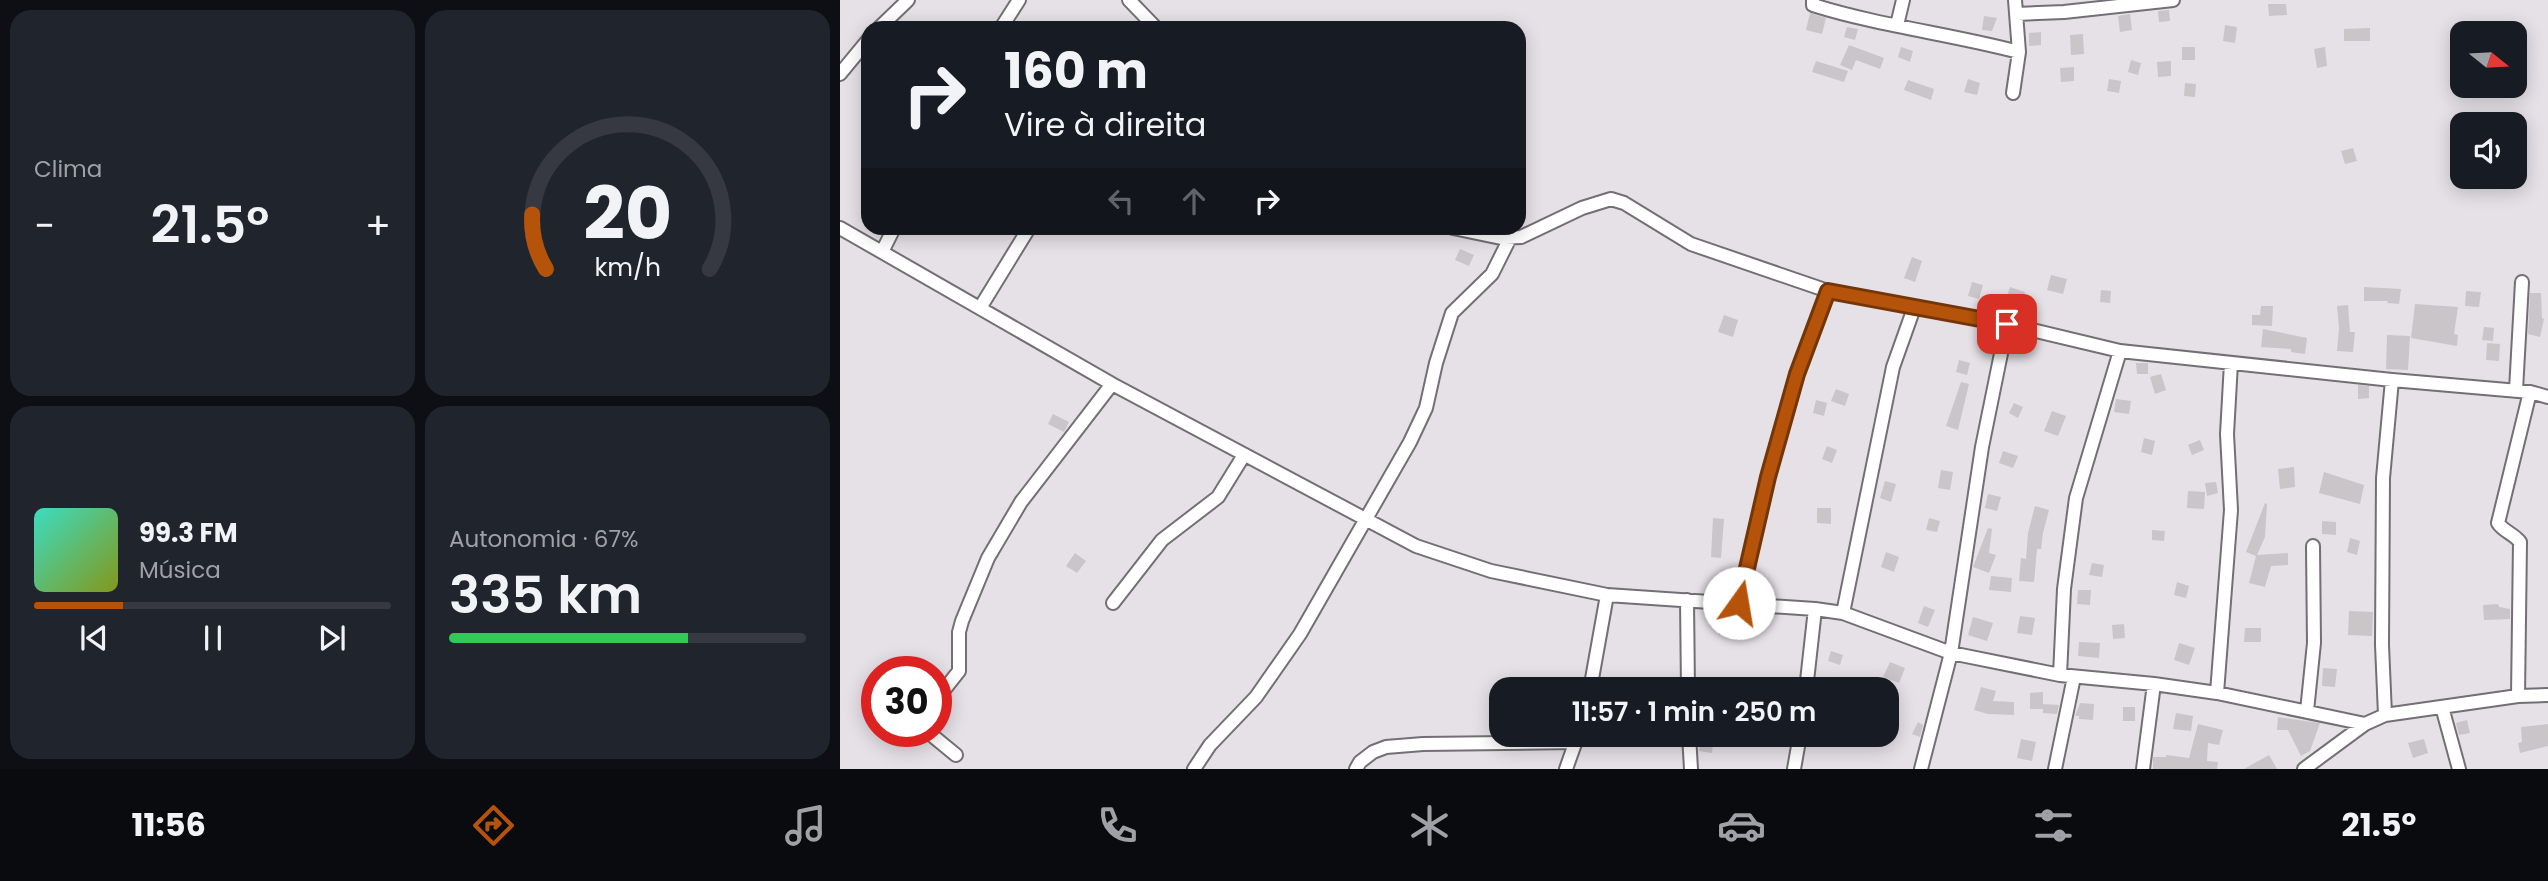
<!DOCTYPE html>
<html lang="pt">
<head>
<meta charset="utf-8">
<style>
	body { margin:0; font-family:Poppins,sans-serif; background:#20242c; color:#f1f3f6; height:100vh; display:flex; flex-direction:column; font-size:26px; white-space:nowrap }
	* { box-sizing:border-box; margin:0 }
	p { font-size:23px; color:#9ea1a6 }
	.icon { flex:none; width:38px; height:38px; fill:none; stroke:currentColor; stroke-width:2; stroke-linecap:round; stroke-linejoin:round }
	.map { position:relative; flex:1; overflow:hidden }
	.panel { display:flex; flex-direction:column; gap:10px; padding:10px; background:#0d0f14; width:840px }
	.panel>* { flex:none }
	.banner { position:absolute; left:21px; top:21px; width:665px; height:214px; border-radius:21px; box-shadow:0 4px 18px #0003; background:#171b24; color:#f1f3f6; overflow:hidden }
	.needle { width:46px; rotate:108deg }
	.controls { position:absolute; left:1610px; top:21px; display:grid; gap:14px }
	.controls a { display:grid; place-items:center; width:77px; height:77px; border-radius:14px; background:#171b24; box-shadow:0 4px 18px #0003; font-size:35px }
	.speed { position:absolute; left:21px; top:656px; display:flex; gap:14px; font-size:35px; font-weight:700; text-align:center }
	.speed>* { display:grid; place-content:center; width:91px; height:91px; border-radius:50%; background:#171b24; box-shadow:0 4px 18px #0003; line-height:1 }
	.speed .limit { border:10px solid #d22; background:#fff; color:#111 }
	.pin { position:absolute; display:grid; place-items:center; width:60px; height:60px; color:#fff; margin:-30px; border-radius:14px; box-shadow:0 4px 10px #0006 }
	.me { position:absolute; width:77px; margin:-38px; rotate:13deg; stroke-linejoin:round; filter:drop-shadow(0 0 5px #0008) }
	.turn { display:flex; align-items:center; gap:24px; height:147px; padding:0 28px; font-size:32px }
	.turn .icon { width:91px; height:91px; stroke-width:2.5 }
	.turn b { display:block; font-size:49px; line-height:60px }
	.lanes { display:flex; align-items:center; height:66px; padding:0 28px; background:#0003; justify-content:center; gap:35px; direction:ltr }
	.lanes .off { opacity:.35 }
	.big { font-size:52px; font-weight:600; line-height:1.1 }
	.panel .widget { flex:1; display:flex; flex-direction:column; justify-content:center; gap:10px; min-width:0; padding:0 24px; border-radius:21px; background:#20242c }
	.panel .dial { align-items:center; gap:0 }
	.dial svg { height:182px; overflow:visible; fill:none; stroke:#363941; stroke-width:7; stroke-linecap:round; text-anchor:middle }
	.dial text { fill:#f1f3f6; stroke:none }
	.song { display:flex; align-items:center; gap:21px }
	.cover { width:84px; height:84px; border-radius:10px; background:linear-gradient(135deg,hsl(170 70% 55%),hsl(70 70% 35%)) }
	.played { height:7px; border-radius:4px; background:linear-gradient(90deg,#b45309 25%,#363941 25%) }
	.keys { display:flex; justify-content:space-around; direction:ltr }
	.heat { display:flex; justify-content:space-between; align-items:center; font-size:38px; direction:ltr }
	.charge { height:10px; border-radius:5px; background:linear-gradient(90deg,#34c759 67%,#363941 0) }
	.panel .tiles { flex:1; display:grid; gap:10px; grid-template-columns:repeat(2,1fr) }
	.trip { position:absolute; left:649px; top:677px; width:410px; height:70px; border-radius:21px; background:#171b24; box-shadow:0 4px 18px #0003; font-weight:600; line-height:70px; text-align:center }
	.dock { display:flex; height:112px; justify-content:space-around; align-items:center; background:#090b0e; color:#9ea1a6 }
	.dock .icon { width:49px; height:49px }
	.dock .active { color:#b45309 }
	.dock b { font-size:32px; color:#f1f3f6 }
	main { display:flex; flex:1; min-height:0 }
	.map>svg:first-child { display:block }
	.building { fill:#cac5c9 }
	.lines { fill:none; stroke-linecap:round; stroke-linejoin:round }
	.street-casing { stroke:#736f74; stroke-width:16 }
	.street { stroke:#fff; stroke-width:12 }
	.route-casing { stroke:#753606; stroke-width:18 }
	.route { stroke:#b45309; stroke-width:12 }
</style>
</head>
<body>
<main>
<section class="panel">
<div class="tiles">
<div class="widget"><p>Clima</p>
<div class="heat"><a>−</a><b class="big">21.5°</b><a>+</a></div>
</div>
<div class="widget dial"><svg viewBox="0 0 100 80">
<path d="M14 69A42 42 0 1 1 86 69"/>
<path d="M14 69A42 42 0 0 1 8 45" stroke="#b45309"/>
<text x="50" y="56" font-size="32" font-weight="700">20</text>
<text x="50" y="72" font-size="11">km/h</text>
</svg></div>
<div class="widget">
<div class="song"><i class="cover"></i><div><b>99.3 FM</b><p>Música</p></div></div>
<div class="played"></div>
<div class="keys"><svg class="icon" aria-label="previous" viewBox="0 0 24 24"><path d="M18 5L8 12l10 7zM5 5v14"/></svg><svg class="icon" aria-label="pause" viewBox="0 0 24 24"><path d="M8 5v14M16 5v14"/></svg><svg class="icon" aria-label="next" viewBox="0 0 24 24"><path d="M6 5l10 7-10 7zM19 5v14"/></svg></div>
</div>
<div class="widget"><p>Autonomia · 67%</p><b class="big">335 km</b><div class="charge"></div></div>
</div>
</section>
<div class="map">
<svg width="1708" height="769" viewBox="0 0 1708 769">
	<rect width="100%" height="100%" fill="#e6e1e7"/>
	<!-- building -->
	<path class="building" d="M1428,4H1446L1447,15L1429,16Z
		M1329,10L1330,21L1319,22L1318,11Z
		M970,13L986,18L982,34L966,30Z
		M1290,14L1292,30L1280,32L1278,16Z
		M1144,16L1157,18L1152,31L1142,30Z
		M1385,25L1397,27L1395,43L1383,41Z
		M1007,27L1018,29L1015,40L1004,37Z
		M1530,28V41H1504V29Z
		M1201,32V45L1189,46V33Z
		M1243,34L1244,54L1231,55L1230,35Z
		M1009,45L1044,58L1040,69L1016,60L1012,70L1000,65Z
		M1061,47L1073,51L1070,62L1058,57Z
		M1342,47H1355V60H1342Z
		M1485,47L1487,66L1477,68L1474,49Z
		M1291,60L1301,63L1298,75L1288,72Z
		M976,61L1008,71L1004,82L972,72Z
		M1331,61V76L1318,77L1317,62Z
		M1234,67V81L1221,82L1220,68Z
		M1128,79L1140,83L1137,95L1124,92Z
		M1269,79L1281,81L1279,93L1267,91Z
		M1068,80L1094,89L1091,100L1064,90Z
		M1345,83L1356,84L1355,97L1344,96Z
		M1513,148L1517,161L1505,164L1501,151Z
		M620,249L634,255L629,266L615,260Z
		M1072,257L1082,261L1075,282L1064,278Z
		M1211,275L1227,279L1223,294L1207,290Z
		M1132,282L1143,285L1139,299L1128,296Z
		M1170,287L1185,292L1180,308L1165,304Z
		M1524,287L1561,289L1559,304L1547,303L1548,301H1524Z
		M1261,290L1271,291L1270,303L1260,302Z
		M1626,291L1641,292L1639,307L1625,306Z
		M1690,293H1701L1702,318L1704,319L1700,337L1688,334Z
		M1575,304L1618,307L1614,334L1618,335L1617,346L1571,338Z
		M1508,305L1510,332H1515L1513,352L1497,351L1499,328L1497,306Z
		M1421,306H1433L1432,326L1412,325V315H1420Z
		M884,315L898,320L893,337L878,332Z
		M1644,327L1654,328L1653,341L1642,340Z
		M1423,329L1467,338L1465,354L1451,352V349L1421,347Z
		M1547,335L1570,336L1568,370L1546,369Z
		M1647,343L1660,344L1659,361L1646,360Z
		M1119,360L1130,363L1127,375L1116,372Z
		M1296,363H1308V374H1297Z
		M1321,374L1326,390L1315,394L1310,377Z
		M1121,382L1129,384L1118,430L1106,426Z
		M1518,385L1529,386V398L1518,399Z
		M996,389L1009,394L1005,406L991,401Z
		M1276,399L1291,401L1289,414L1274,412Z
		M976,400L987,403L984,416L973,413Z
		M1174,403L1183,407L1178,418L1169,413Z
		M1212,411L1226,416L1218,436L1204,431Z
		M213,414L229,422L224,432L208,424Z
		M1304,438L1315,441L1312,455L1301,452Z
		M1360,440L1364,450L1352,455L1348,445Z
		M987,446L997,450L992,463L982,459Z
		M1163,451L1178,456L1173,468L1159,463Z
		M1454,467L1455,487L1440,489L1438,469Z
		M1101,470L1113,472L1110,490L1098,488Z
		M1484,472L1524,485L1520,504L1479,493Z
		M1045,481L1056,484L1051,502L1040,498Z
		M1376,482L1378,493L1367,496L1365,483Z
		M1348,491L1365,492L1364,509L1347,508Z
		M1148,494L1161,497L1157,511L1145,508Z
		M1425,503L1427,504L1425,537L1417,555L1448,553V565L1431,566L1425,587L1409,583L1416,556L1406,552Z
		M1195,506L1209,510L1203,533L1201,549H1197L1194,582L1179,581L1181,558L1186,559L1188,533Z
		M977,508H991V524L977,523Z
		M873,518L884,519L881,558L871,557Z
		M1089,518L1100,521L1097,532L1086,530Z
		M1482,521L1496,522V535L1482,534Z
		M1148,528L1152,529L1149,553L1156,555L1149,573L1133,567Z
		M1312,530L1325,531L1324,541L1312,540Z
		M1510,538L1520,541L1517,555L1507,552Z
		M1046,552L1059,557L1054,572L1041,567Z
		M235,553L246,561L237,573L226,566Z
		M1252,563L1264,565L1262,577L1249,575Z
		M1151,576L1172,578L1171,592L1149,590Z
		M1337,582L1349,586L1346,598L1334,595Z
		M1238,590H1251L1250,605L1237,604Z
		M1658,604L1659,607L1670,609V619L1644,620L1643,605Z
		M1084,606L1095,610L1088,627L1078,623Z
		M1509,611L1533,612L1532,636L1508,635Z
		M879,613L895,614V636L878,635Z
		M1180,616L1195,618L1192,635L1177,633Z
		M1133,617L1153,623L1147,641L1128,635Z
		M1284,624L1285,638L1273,639L1272,625Z
		M1405,628H1421V642H1404Z
		M1239,642L1260,643L1259,658L1238,656Z
		M1339,643L1355,648L1349,665L1334,660Z
		M991,651L1003,655L1000,665L988,661Z
		M1050,662L1065,668L1059,683L1043,677Z
		M1483,668L1497,669L1495,687L1482,686Z
		M986,677L997,680L994,690H982Z
		M1141,687L1156,691L1153,701L1174,702V715L1148,714L1134,710Z
		M1203,692V709H1190V693Z
		M1240,703L1254,704L1253,720L1239,719V716H1235Z
		M1203,704L1219,705L1217,714L1203,713Z
		M1283,707H1295V721H1283Z
		M1336,713L1353,716L1351,731L1333,729Z
		M1438,717L1480,723L1470,751L1461,756L1448,730H1437Z
		M1627,720L1630,733L1619,735L1616,723Z
		M1078,722L1083,725L1080,737L1072,734Z
		M1358,724L1383,730L1379,745L1368,743L1367,761L1378,762L1377,769H1313V757H1326V755L1349,758Z
		M1708,724V746L1680,753L1678,743L1682,742L1681,727Z
		M861,739L873,741L872,753L859,751Z
		M1181,739L1196,742L1192,761L1177,758Z
		M1584,739L1588,753L1573,758L1568,743Z
		M1429,755L1437,769H1404Z"/>
	<g class="lines">
		<!-- street casing -->
		<g class="street-casing">
			<path id="street" d="M289,0L316,28
				M973,0V5C1040,26 1111,34 1179,52
				M1177,14L1224,12L1333,0
				M1057,25L1063,0
				M39,28L68,0
				M161,28L179,0
				M0,74L28,40
				M1173,93L1179,52L1175,0
				M0,228L272,384L576,546L651,571L767,595L975,609L1003,613L1111,653L1220,675L1314,684L1377,693L1525,724L1545,715L1678,696L1708,695
				M613,228L661,238L681,237L742,208L771,199L784,203L851,244L988,291L1167,324L1280,351L1552,380L1690,392L1708,397
				M42,252L54,228
				M140,308L189,228
				M1676,390L1682,282
				M847,600L848,690
				M273,603L322,540L378,497L404,455
				M899,603L928,477L957,374L988,291
				M1003,613L1053,367L1074,308
				M1220,675L1224,589L1236,498L1280,351
				M750,690L767,595
				M966,690L975,609
				M1377,693L1391,510L1387,434L1391,363
				M1678,696L1680,542C1674,534 1663,531 1658,523L1690,392
				M96,700L119,671V632L122,621L148,558L181,502L272,384
				M1602,707L1619,769
				M1467,711L1474,643L1473,546
				M1545,715L1542,645L1543,478L1552,380
				M88,732L116,755
				M849,735L851,769
				M354,769L370,745L416,697L460,634L570,442L586,408L596,363L612,313L652,274L670,238
				M516,769L520,762L533,752L546,747L583,744L736,742
				M726,769L738,735
				M954,769L960,735
				M1081,769L1111,653L1142,447L1167,324
				M1215,769L1234,677
				M1303,769L1314,684
				M1464,769L1525,724"/>
		</g>
		<!-- street -->
		<use href="#street" class="street"/>
	</g>
	<g class="lines">
		<!-- route casing -->
		<g class="route-casing">
			<path id="route" d="M899,603L928,477L957,374L988,291L1167,324"/>
		</g>
		<!-- route -->
		<use href="#route" class="route"/>
	</g>
</svg>
<div class="controls">
<a><svg class="needle" viewBox="-14 -14 28 28"><path d="M0-13l5 13h-10z" fill="#e53935"/><path d="M0 13l5-13h-10z" fill="#9ea1a6"/></svg></a>
<a><svg class="icon" aria-label="sound" viewBox="0 0 24 24"><path d="M4 9h4l5-4v14l-5-4H4zM17 9q2 3 0 6"/></svg></a>
</div>
<div class="speed"><div class="limit">30</div></div>
<div class="pin" style="left:1167px;top:324px;background:#d93025"><svg class="icon" aria-label="arrive" viewBox="0 0 24 24"><path d="M6 21V4h12l-3 4 3 4H6"/></svg></div>
<svg class="me" style="left:899px;top:603px" viewBox="-20 -20 40 40"><circle r="19" fill="#fff"/><path d="M0-13L10 11 0 6-10 11z" fill="#b45309"/></svg>
<div class="trip">11:57 · 1 min · 250 m</div>
<div class="banner">
<div class="turn"><svg class="icon" aria-label="right" viewBox="0 0 24 24"><path d="M7 20v-9h11M14 6l5 5-5 5"/></svg><div><b>160 m</b>Vire à direita</div></div>
<div class="lanes"><svg class="icon off" aria-label="left" viewBox="0 0 24 24"><path d="M17 20v-9H6M10 6l-5 5 5 5"/></svg><svg class="icon off" aria-label="ahead" viewBox="0 0 24 24"><path d="M12 20V5M6 11l6-6 6 6"/></svg><svg class="icon" aria-label="right" viewBox="0 0 24 24"><path d="M7 20v-9h11M14 6l5 5-5 5"/></svg></div>
</div>
</div>
</main>
<nav class="dock">
<b>11:56</b>
<svg class="icon active" aria-label="directions" viewBox="0 0 24 24"><path d="M12 3l9 9-9 9-9-9zM9 14v-3h6M13 9l2 2-2 2"/></svg>
<svg class="icon" aria-label="music" viewBox="0 0 24 24"><path d="M9 18V5l10-2v13"/><circle cx="6" cy="18" r="3"/><circle cx="16" cy="16" r="3"/></svg>
<svg class="icon" aria-label="phone" viewBox="0 0 24 24"><path d="M5 4h4l2 5-3 2q2 4 5 5l2-3 5 2v4C11 20 4 13 5 4z"/></svg>
<svg class="icon" aria-label="climate" viewBox="0 0 24 24"><path d="M12 3v18M4 7l16 10M4 17L20 7"/></svg>
<svg class="icon" aria-label="car" viewBox="0 0 24 24"><path d="M5 17H2v-5l4-1 3-4h7l3 4 3 1v5h-3M9 17h6M6 11h13"/><circle cx="7" cy="17" r="2"/><circle cx="17" cy="17" r="2"/></svg>
<svg class="icon" aria-label="filters" viewBox="0 0 24 24"><path d="M4 7h16M4 17h16"/><circle cx="9" cy="7" r="2"/><circle cx="15" cy="17" r="2"/></svg>
<b>21.5°</b>
</nav>
</body>
</html>
